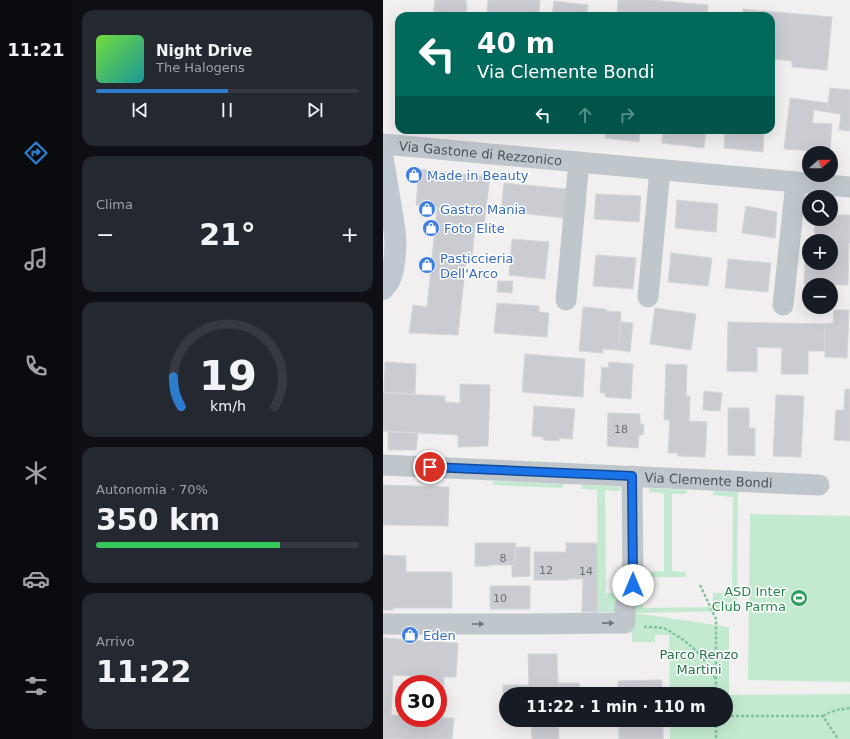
<!DOCTYPE html>
<html lang="it">
<head>
<meta charset="utf-8">
<style>
	body { margin:0; font-family:"DejaVu Sans",sans-serif; background:#242831; color:#f1f3f6; height:100vh; display:flex; flex-direction:column; font-size:15px; white-space:nowrap }
	* { box-sizing:border-box; margin:0 }
	p { font-size:13px; color:#9ea1a6 }
	.icon { flex:none; width:22px; height:22px; fill:none; stroke:currentColor; stroke-width:2; stroke-linecap:round; stroke-linejoin:round }
	.map { position:relative; flex:1; overflow:hidden }
	.sheet { display:flex; flex-direction:column; gap:10px; padding:10px; background:#0d0f14; width:311px }
	.sheet>* { flex:none }
	.top-card { position:absolute; left:12px; top:12px; width:380px; height:122px; border-radius:12px; box-shadow:0 4px 16px #0002; background:#00695c; color:#fff; overflow:hidden }
	.needle { width:26px; rotate:70deg }
	.tools { position:absolute; left:419px; top:146px; display:grid; gap:8px }
	.tools a { display:grid; place-items:center; width:36px; height:36px; border-radius:50%; background:#171b24; box-shadow:0 4px 16px #0002; font-size:20px }
	.speed { position:absolute; left:12px; top:675px; display:flex; gap:8px; font-size:20px; font-weight:700; text-align:center }
	.speed>* { display:grid; place-content:center; width:52px; height:52px; border-radius:50%; background:#171b24; box-shadow:0 4px 16px #0002; line-height:1 }
	.speed .limit { border:6px solid #d22; background:#fff; color:#111 }
	.pin { position:absolute; display:grid; place-items:center; width:34px; height:34px; color:#fff; margin:-17px; border:2px solid #fff; border-radius:50%; box-shadow:0 1px 4px #0007 }
	.me { position:absolute; width:44px; margin:-22px; rotate:0deg; stroke-linejoin:round; filter:drop-shadow(0 0 3px #0008) }
	.turn { display:flex; align-items:center; gap:14px; height:84px; padding:0 16px; font-size:18px }
	.turn .icon { width:52px; height:52px; stroke-width:2.5 }
	.turn b { display:block; font-size:28px; line-height:34px }
	.lanes { display:flex; align-items:center; height:38px; padding:0 16px; background:#0003; justify-content:center; gap:20px; direction:ltr }
	.lanes .off { opacity:.35 }
	.big { font-size:30px; font-weight:700; line-height:1.1 }
	.sheet .tile { flex:1; display:flex; flex-direction:column; justify-content:center; gap:6px; min-width:0; padding:0 14px; border-radius:12px; background:#242831 }
	.sheet .dial { align-items:center; gap:0 }
	.dial svg { height:104px; overflow:visible; fill:none; stroke:#363941; stroke-width:7; stroke-linecap:round; text-anchor:middle }
	.dial text { fill:#f1f3f6; stroke:none }
	.song { display:flex; align-items:center; gap:12px }
	.cover { width:48px; height:48px; border-radius:6px; background:linear-gradient(135deg,hsl(100 70% 55%),hsl(180 70% 35%)) }
	.played { height:4px; border-radius:2px; background:linear-gradient(90deg,#2e7ccd 50%,#363941 50%) }
	.keys { display:flex; justify-content:space-around; direction:ltr }
	.heat { display:flex; justify-content:space-between; align-items:center; font-size:22px; direction:ltr }
	.charge { height:6px; border-radius:3px; background:linear-gradient(90deg,#34c759 70%,#363941 0) }
	.trip { position:absolute; left:116px; top:687px; width:234px; height:40px; border-radius:20px; background:#171b24; box-shadow:0 4px 16px #0002; font-weight:700; line-height:40px; text-align:center }
	main { display:flex; flex:1; min-height:0 }
	.dock { display:flex; flex-direction:column; width:72px; justify-content:space-around; align-items:center; background:#090b0e; color:#9ea1a6 }
	.dock .icon { width:28px; height:28px }
	.dock .current { color:#2e7ccd }
	.dock b { font-size:18px; color:#f1f3f6 }
	.map>svg:first-child { display:block }
	.green { fill:#c3ead0 }
	.building { fill:#caccd1; stroke:#d4d6da; fill-rule:evenodd }
	.lines { fill:none; stroke-linecap:round; stroke-linejoin:round }
	.path { stroke:#7fc49e; stroke-width:2.5; stroke-dasharray:3 2; stroke-linecap:butt }
	.street { stroke:#bfc7cc; stroke-width:21 }
	.secondary { stroke:#bfc8d1; stroke-width:22 }
	.oneway { fill:#6c767c }
	.route-casing { stroke:#114b97; stroke-width:10 }
	.route { stroke:#1a73e8; stroke-width:7 }
	.labels { text-anchor:middle; stroke-width:3; stroke-linejoin:round; paint-order:stroke }
	.number-label { font-size:11px; fill:#697178 }
	.street-label { font-size:13px; fill:#49535a; stroke:#fff }
	.shop-label { font-size:13px; fill:#366cbe; stroke:#fff; text-anchor:start }
	.leisure-label { font-size:13px; fill:#27864d; stroke:#fff; text-anchor:end }
	.park-label { font-size:13px; fill:#227447; stroke:#fff }
</style>
</head>
<body>
<main>
<nav class="dock">
<b>11:21</b>
<svg class="icon current" aria-label="directions" viewBox="0 0 24 24"><path d="M12 3l9 9-9 9-9-9zM9 14v-3h6M13 9l2 2-2 2"/></svg>
<svg class="icon" aria-label="music" viewBox="0 0 24 24"><path d="M9 18V5l10-2v13"/><circle cx="6" cy="18" r="3"/><circle cx="16" cy="16" r="3"/></svg>
<svg class="icon" aria-label="phone" viewBox="0 0 24 24"><path d="M5 4h4l2 5-3 2q2 4 5 5l2-3 5 2v4C11 20 4 13 5 4z"/></svg>
<svg class="icon" aria-label="climate" viewBox="0 0 24 24"><path d="M12 3v18M4 7l16 10M4 17L20 7"/></svg>
<svg class="icon" aria-label="car" viewBox="0 0 24 24"><path d="M5 17H2v-5l4-1 3-4h7l3 4 3 1v5h-3M9 17h6M6 11h13"/><circle cx="7" cy="17" r="2"/><circle cx="17" cy="17" r="2"/></svg>
<svg class="icon" aria-label="filters" viewBox="0 0 24 24"><path d="M4 7h16M4 17h16"/><circle cx="9" cy="7" r="2"/><circle cx="15" cy="17" r="2"/></svg>
</nav>
<section class="sheet">
<div class="tile">
<div class="song"><i class="cover"></i><div><b>Night Drive</b><p>The Halogens</p></div></div>
<div class="played"></div>
<div class="keys"><svg class="icon" aria-label="previous" viewBox="0 0 24 24"><path d="M18 5L8 12l10 7zM5 5v14"/></svg><svg class="icon" aria-label="pause" viewBox="0 0 24 24"><path d="M8 5v14M16 5v14"/></svg><svg class="icon" aria-label="next" viewBox="0 0 24 24"><path d="M6 5l10 7-10 7zM19 5v14"/></svg></div>
</div>
<div class="tile"><p>Clima</p>
<div class="heat"><a>−</a><b class="big">21°</b><a>+</a></div>
</div>
<div class="tile dial"><svg viewBox="0 0 100 80">
<path d="M14 69A42 42 0 1 1 86 69"/>
<path d="M14 69A42 42 0 0 1 8 46" stroke="#2e7ccd"/>
<text x="50" y="56" font-size="32" font-weight="700">19</text>
<text x="50" y="72" font-size="11">km/h</text>
</svg></div>
<div class="tile"><p>Autonomia · 70%</p><b class="big">350 km</b><div class="charge"></div></div>
<div class="tile"><p>Arrivo</p><b class="big">11:22</b></div>
</section>
<div class="map">
<svg width="467" height="739" viewBox="0 0 467 739">
	<rect width="100%" height="100%" fill="#f1efef"/>
	<!-- green -->
	<path class="green" d="M111,481L180,484V488L110,485Z
		M199,485L237,487V491L222,490L223,593H238L232,612H215L214,490L199,489Z
		M266,488L304,490L303,494H289V571L303,572V577H266V572L281,571V493L266,492Z
		M331,491L355,492L354,611L252,613L346,627V695L467,694V739H287V720H343V694H287L286,635H272V642H249V608L256,593H259L260,608L330,607V593H349L350,497L330,495Z
		M367,514L467,516V682L365,680Z"/>
	<!-- building -->
	<path class="building" d="M52,0H83V4H84L83,16H50Z
		M105,0H157L156,16H104Z
		M235,0H269L325,5L324,16H234Z
		M171,1L205,5L203,16H169Z
		M360,9L449,17L444,70L409,67V61L388,59V16H359Z
		M447,88L467,90V131L456,130L458,114L444,112Z
		M407,98L445,103L444,112L431,110L429,123L449,124L447,152L401,149Z
		M164,130H197V134Z
		M223,130H257L256,142L222,138Z
		M280,130H323L321,148L279,143Z
		M342,130H381L380,152L341,148Z
		M36,169L107,177L101,224H92L89,261H83L75,335L26,333L30,305L44,307L54,207L33,205Z
		M121,183L184,189L181,218L118,211Z
		M213,194L258,196L256,222L211,219Z
		M294,200L335,204L333,232L292,228Z
		M363,206L394,212L392,238L359,233Z
		M448,215H467V243H466L465,285L421,284L423,241H431L432,219H448ZM426,241H448V263H426Z
		M129,239L166,242L162,279L126,275Z
		M288,253L329,258L325,286L285,282Z
		M213,255L253,258L250,289L210,286Z
		M345,259L388,263L385,292L342,288Z
		M115,281H130L129,293L114,292Z
		M114,303L156,306V312L166,313L164,337L111,333Z
		M200,307L223,309V311L238,312L235,350L220,349V353L196,351Z
		M272,308L313,314L308,350L267,344Z
		M451,310H466L464,358L442,357V324L450,323Z
		M238,322L250,323L247,352L235,350Z
		M345,322L442,324V351H425V374H398L399,348L374,347V372L344,371Z
		M142,354L202,359L200,397L139,392Z
		M2,362L33,364L32,394L1,392Z
		M226,362L250,364L248,399L222,397V393H217L219,367L225,368Z
		M283,364L304,365L303,396H307L306,421L324,422L322,457L295,456V453H285L287,420H281Z
		M77,384L107,385L105,446L75,447V435L0,431V393L62,396V402L77,403Z
		M462,389H467V441L451,440L453,410H461Z
		M321,391L339,393L337,411L320,410Z
		M393,395L421,396L418,457L390,456Z
		M151,406L192,409L189,439L176,438V441L160,440V437L149,436Z
		M345,408H366V428H372V456L345,455Z
		M225,413L257,414V424H261L260,435H256L255,448L224,446Z
		M5,432L35,433L33,450H5Z
		M0,485L66,487L65,526L0,525Z
		M92,543H133L132,565H108V566H92Z
		M183,543H214L215,612H199L200,579H186V580H151V552H183Z
		M132,547H147V576L129,577V565H132Z
		M0,555L23,556V572H69V608H10V610H0Z
		M107,586H147V609H107Z
		M0,638L75,643L73,677H61L60,718H71L69,739H0ZM10,675L40,677L39,684H55V718H21V716L8,715Z
		M145,654H174L175,683H196L197,694H123V713H120V685H146Z
		M279,680V694H235V681Z
		M148,720H175L176,739H149Z
		M236,720H280V739H236Z"/>
	<g class="lines">
		<!-- path -->
		<path class="path" d="M317,585L333,619V694
			M261,627C267,627 274,627 280,628C284,629 288,632 291,634C310,645 323,659 332,678
			M343,716H440L455,739
			M440,716C448,711 457,709 467,708
			M333,720V739"/>
		<!-- street -->
		<g class="street">
			<path id="s1" d="M0,144L467,187"/>
			<path d="M265,297L277,170"/>
			<path d="M183,300L196,162"/>
			<path d="M400,305L413,182"/>
			<path id="s2" d="M0,465L436,485"/>
			<path d="M0,624H145L242,623V607L250,585L249,476"/>
		</g>
		<!-- secondary -->
		<path class="secondary" d="M0,160L10,220
			M0,206C3,211 9,216 10,222C14,237 13,267 6,281C4,284 2,287 0,289"/>
	</g>
	<!-- one-way arrows -->
	<defs><path id="oneway-solid" d="M-6-.8H1V-3.2L6.5 0L1 3.2V.8H-6Z"/></defs>
	<g class="oneway">
		<use href="#oneway-solid" transform="translate(225 623) rotate(-1)"/>
		<use href="#oneway-solid" transform="translate(95 624)"/>
	</g>
	<g class="lines">
		<!-- route casing -->
		<g class="route-casing">
			<path id="route" d="M47,467L249,476L250,585"/>
		</g>
		<!-- route -->
		<use href="#route" class="route"/>
	</g>
	<!-- icons -->
	<defs>
		<g id="shop-disc" transform="scale(0.9)"><circle r="9.5" fill="#3f7fe0" stroke="#fff"/><path d="M-5-2.5h2.3a2.7 3.5 0 0 1 5.4 0H5L5.5 6h-11ZM-1.5-2.5h3a1.5 2.3 0 0 0-3 0Z" fill="#fff"/></g>
		<g id="stadium-disc" transform="scale(0.9)"><circle r="9.5" fill="#2e9e5b" stroke="#fff"/><path d="M0-5a6.5 5 0 1 0 0 10a6.5 5 0 1 0 0-10ZM-3.5-1.8h7v3.6h-7Z" fill="#fff"/></g>
	</defs>
	<g fill-rule="evenodd">
		<use href="#shop-disc" x="31" y="175"/>
		<use href="#shop-disc" x="44" y="209"/>
		<use href="#shop-disc" x="48" y="228"/>
		<use href="#shop-disc" x="44" y="265"/>
		<use href="#stadium-disc" x="416" y="598"/>
		<use href="#shop-disc" x="27" y="635"/>
	</g>
	<g class="labels">
		<!-- number labels -->
		<g class="number-label">
			<text x="238" y="433">18</text>
			<text x="120" y="562">8</text>
			<text x="163" y="574">12</text>
			<text x="203" y="575">14</text>
			<text x="117" y="602">10</text>
		</g>
		<!-- street labels -->
		<g class="street-label">
			<text dy="5" stroke="none"><textPath href="#s1" startOffset="98">Via Gastone di Rezzonico</textPath></text>
			<text dy="5" stroke="none"><textPath href="#s2" startOffset="326">Via Clemente Bondi</textPath></text>
		</g>
		<!-- shop labels -->
		<g class="shop-label">
			<text x="44" y="180">Made in Beauty</text>
			<text x="57" y="214">Gastro Mania</text>
			<text x="61" y="233">Foto Elite</text>
			<text x="57" y="263">Pasticcieria<tspan x="57" dy="15">Dell'Arco</tspan></text>
			<text x="40" y="640">Eden</text>
		</g>
		<!-- leisure labels -->
		<g class="leisure-label">
			<text x="403" y="596">ASD Inter<tspan x="403" dy="15">Club Parma</tspan></text>
		</g>
		<!-- park labels -->
		<g class="park-label">
			<text x="316" y="659">Parco Renzo<tspan x="316" dy="15">Martini</tspan></text>
		</g>
	</g>
</svg>
<div class="tools">
<a><svg class="needle" viewBox="-14 -14 28 28"><path d="M0-13l5 13h-10z" fill="#e53935"/><path d="M0 13l5-13h-10z" fill="#9ea1a6"/></svg></a>
<a><svg class="icon" aria-label="search" viewBox="0 0 24 24"><circle cx="10" cy="10" r="6"/><path d="M15 15l6 6"/></svg></a>
<a>+</a>
<a>−</a>
</div>
<div class="speed"><div class="limit">30</div></div>
<div class="pin" style="left:47px;top:467px;background:#d93025"><svg class="icon" aria-label="arrive" viewBox="0 0 24 24"><path d="M6 21V4h12l-3 4 3 4H6"/></svg></div>
<svg class="me" style="left:250px;top:585px" viewBox="-20 -20 40 40"><circle r="19" fill="#fff"/><path d="M0-13L10 11 0 6-10 11z" fill="#1a73e8"/></svg>
<div class="trip">11:22 · 1 min · 110 m</div>
<div class="top-card">
<div class="turn"><svg class="icon" aria-label="left" viewBox="0 0 24 24"><path d="M17 20v-9H6M10 6l-5 5 5 5"/></svg><div><b>40 m</b>Via Clemente Bondi</div></div>
<div class="lanes"><svg class="icon" aria-label="left" viewBox="0 0 24 24"><path d="M17 20v-9H6M10 6l-5 5 5 5"/></svg><svg class="icon off" aria-label="ahead" viewBox="0 0 24 24"><path d="M12 20V5M6 11l6-6 6 6"/></svg><svg class="icon off" aria-label="right" viewBox="0 0 24 24"><path d="M7 20v-9h11M14 6l5 5-5 5"/></svg></div>
</div>
</div>
</main>
</body>
</html>
